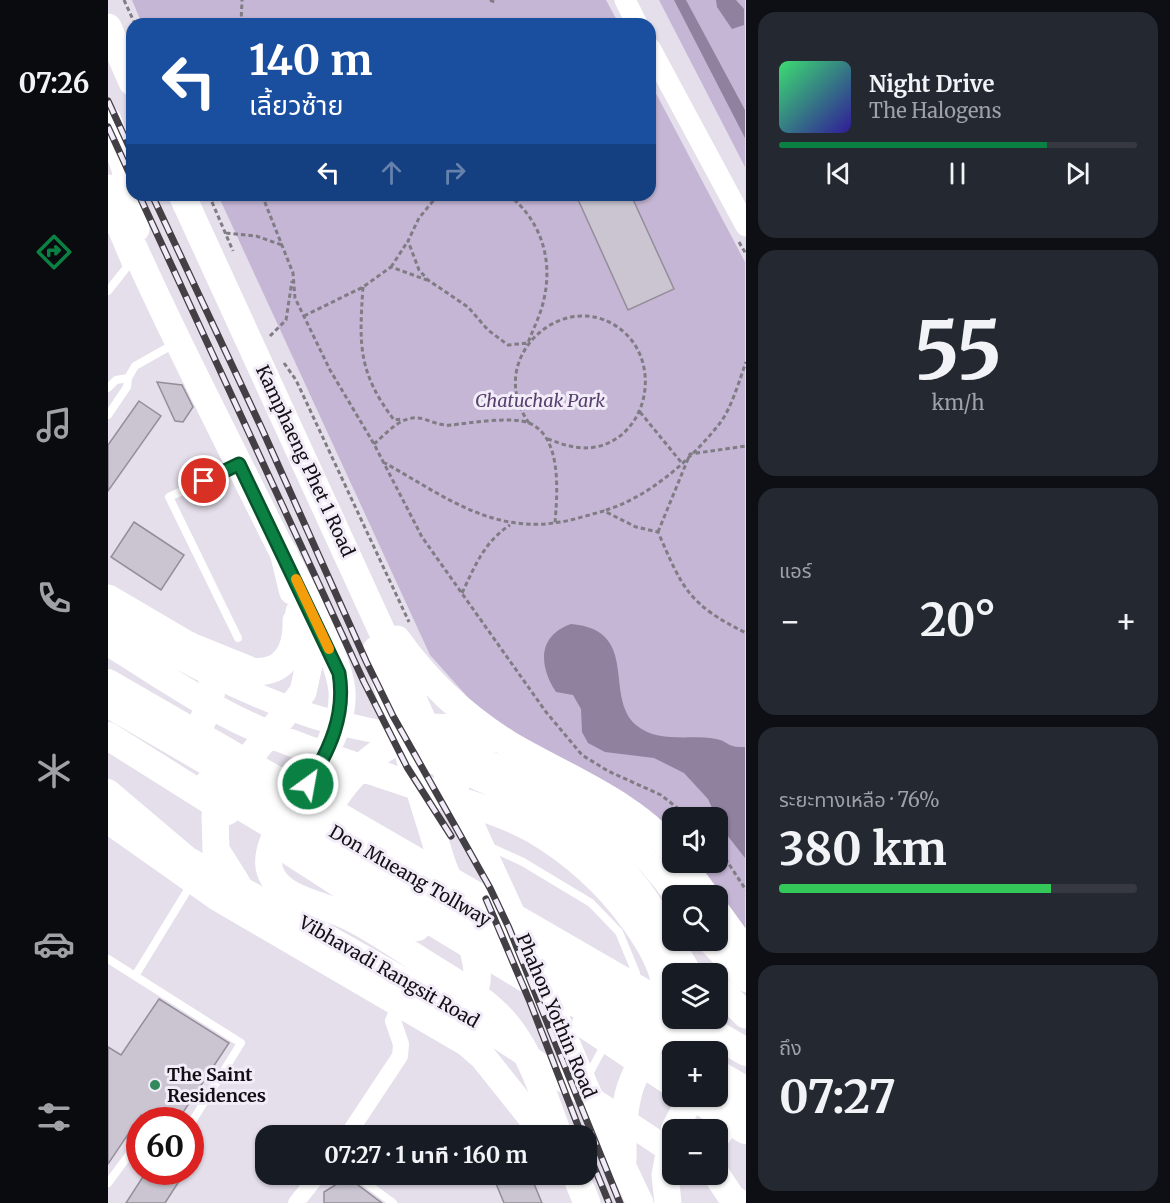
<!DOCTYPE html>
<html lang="th">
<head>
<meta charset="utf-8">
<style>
	body { margin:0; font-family:Merriweather,"Noto Sans Thai",serif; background:#242831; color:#f1f3f6; height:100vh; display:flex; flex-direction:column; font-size:22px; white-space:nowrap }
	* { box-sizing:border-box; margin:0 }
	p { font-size:20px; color:#9ea1a6 }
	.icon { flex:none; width:33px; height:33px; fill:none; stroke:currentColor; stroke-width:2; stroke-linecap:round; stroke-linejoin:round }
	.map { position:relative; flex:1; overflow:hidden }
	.side { display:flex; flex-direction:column; gap:12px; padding:12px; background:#0d0f14; width:424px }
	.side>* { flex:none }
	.guide { position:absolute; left:18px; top:18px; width:530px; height:183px; border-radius:18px; box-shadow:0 2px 4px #0004; background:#1a4fa0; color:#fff; overflow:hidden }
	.buttons { position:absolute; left:554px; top:807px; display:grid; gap:12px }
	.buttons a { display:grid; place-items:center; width:66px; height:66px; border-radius:12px; background:#171b24; box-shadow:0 2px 4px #0004; font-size:30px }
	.speed { position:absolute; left:18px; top:1107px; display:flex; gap:12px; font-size:30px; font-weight:700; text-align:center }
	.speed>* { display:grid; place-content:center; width:78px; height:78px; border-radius:50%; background:#171b24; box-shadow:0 2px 4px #0004; line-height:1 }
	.speed .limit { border:9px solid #d22; background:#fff; color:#111 }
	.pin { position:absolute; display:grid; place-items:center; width:51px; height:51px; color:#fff; margin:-26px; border:3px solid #fff; border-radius:50%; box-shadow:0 2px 6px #0007 }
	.me { position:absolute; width:66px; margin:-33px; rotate:32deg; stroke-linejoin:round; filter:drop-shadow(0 0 4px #0008) }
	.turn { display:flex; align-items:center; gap:21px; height:126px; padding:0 24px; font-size:27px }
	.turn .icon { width:78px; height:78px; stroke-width:2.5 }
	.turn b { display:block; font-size:42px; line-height:51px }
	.lanes { display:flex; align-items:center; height:57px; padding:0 24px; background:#0003; justify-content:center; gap:30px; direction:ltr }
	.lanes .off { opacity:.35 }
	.big { font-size:45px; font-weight:700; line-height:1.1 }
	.side .card { flex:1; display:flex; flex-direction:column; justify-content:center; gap:9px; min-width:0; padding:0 21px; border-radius:18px; background:#242831 }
	.side .dial { align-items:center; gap:0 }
	.dial b { font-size:78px; line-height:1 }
	.song { display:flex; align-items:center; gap:18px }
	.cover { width:72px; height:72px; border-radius:9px; background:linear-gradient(135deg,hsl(140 70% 55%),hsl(250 70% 35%)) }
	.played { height:6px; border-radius:3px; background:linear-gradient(90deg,#0b8043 75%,#363941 75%) }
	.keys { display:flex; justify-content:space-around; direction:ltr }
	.heat { display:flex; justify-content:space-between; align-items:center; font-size:33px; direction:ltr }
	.charge { height:9px; border-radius:4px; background:linear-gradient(90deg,#34c759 76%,#363941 0) }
	.trip { position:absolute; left:147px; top:1125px; width:342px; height:60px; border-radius:18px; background:#171b24; box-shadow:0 2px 4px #0004; font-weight:700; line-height:60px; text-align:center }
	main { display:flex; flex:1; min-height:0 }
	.tabs { display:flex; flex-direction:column; width:108px; justify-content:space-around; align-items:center; background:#090b0e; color:#9ea1a6 }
	.tabs .icon { width:42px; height:42px }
	.tabs .active { color:#0b8043 }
	.tabs b { font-size:27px; color:#f1f3f6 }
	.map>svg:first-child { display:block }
	.green { fill:#c5b6d5 }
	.water { fill:#90819f }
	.building { fill:#cac5d0; stroke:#948e99; stroke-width:1.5 }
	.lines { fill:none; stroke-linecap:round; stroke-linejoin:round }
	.path { stroke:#807c84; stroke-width:3; stroke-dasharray:4.5 3; stroke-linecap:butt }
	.service { stroke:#fff; stroke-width:8 }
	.minor { stroke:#fff; stroke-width:16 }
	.tertiary { stroke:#fff; stroke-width:21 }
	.secondary { stroke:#fff; stroke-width:24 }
	.primary { stroke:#fff; stroke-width:27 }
	.trunk { stroke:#fff; stroke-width:28 }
	.motorway { stroke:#fff; stroke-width:32 }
	.rail-casing { stroke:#423f45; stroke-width:7 }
	.rail { stroke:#f2ecf9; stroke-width:4.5; stroke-dasharray:14; stroke-linecap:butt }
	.route-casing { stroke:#07532c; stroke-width:15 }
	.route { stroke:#0b8043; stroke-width:10 }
	.slow { stroke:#f59e0b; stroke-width:10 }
	.poi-dot { fill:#34895c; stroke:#f2ecf9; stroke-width:2 }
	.labels { text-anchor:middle; stroke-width:6; stroke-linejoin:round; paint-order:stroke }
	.park-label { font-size:18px; font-style:italic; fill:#57406d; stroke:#f2ecf9 }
	.street-label { font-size:18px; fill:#121014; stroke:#f2ecf9 }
	.poi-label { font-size:18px; font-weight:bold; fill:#121014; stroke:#f2ecf9; text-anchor:start }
</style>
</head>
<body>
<main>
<nav class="tabs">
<b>07:26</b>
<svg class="icon active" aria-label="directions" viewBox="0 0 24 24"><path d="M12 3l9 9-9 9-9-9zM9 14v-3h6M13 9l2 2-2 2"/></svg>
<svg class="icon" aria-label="music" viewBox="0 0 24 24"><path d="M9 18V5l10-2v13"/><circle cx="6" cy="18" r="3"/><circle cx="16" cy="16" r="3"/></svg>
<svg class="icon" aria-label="phone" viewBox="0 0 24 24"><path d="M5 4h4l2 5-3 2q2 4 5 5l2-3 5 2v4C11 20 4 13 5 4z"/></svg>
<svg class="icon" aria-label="climate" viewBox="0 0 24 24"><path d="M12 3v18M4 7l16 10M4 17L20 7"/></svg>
<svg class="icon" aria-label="car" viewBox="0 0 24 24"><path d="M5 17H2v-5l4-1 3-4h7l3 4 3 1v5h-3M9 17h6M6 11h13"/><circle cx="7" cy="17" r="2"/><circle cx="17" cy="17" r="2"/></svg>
<svg class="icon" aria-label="filters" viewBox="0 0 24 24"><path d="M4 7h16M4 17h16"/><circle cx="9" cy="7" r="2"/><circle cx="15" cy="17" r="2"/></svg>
</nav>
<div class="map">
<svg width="638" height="1203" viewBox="0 0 638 1203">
	<rect width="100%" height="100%" fill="#e5dfeb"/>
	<!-- green -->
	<path class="green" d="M24,0H498L511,24H34Z
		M551,0H637V167Z
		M542,82L637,262V938L618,916L592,863L609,862V818H564V832L540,809L456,771L374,713L322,655L110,195H542Z"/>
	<!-- water -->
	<path class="water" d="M566,0H578L637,110V138Z
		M608,0H628L636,9V25L624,29L609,7Z
		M463,624C533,630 495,696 528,725C550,744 582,734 608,739C621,741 618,748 637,747V858L612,826L600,799L576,773L546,758L497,752L480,743L474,732L473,709L465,695L448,692C431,666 429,636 463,624Z"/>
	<!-- building -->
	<path class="building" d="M468,195H523L566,289L520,310Z
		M49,382L74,385L85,407L75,422L67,421Z
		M31,401L53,416L0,491V445Z
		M26,522L76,555L53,590L3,557Z
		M51,999L121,1043L70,1120H42L33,1115L0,1164V1047L13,1055Z
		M38,1172H77L57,1203H18Z
		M384,1174H422L434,1203H396Z
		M240,1177L242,1179L274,1203H216V1192Z"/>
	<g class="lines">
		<!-- path -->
		<path class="path" d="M16,0L27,24
			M382,0L388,3
			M133,24L134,0
			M101,195L125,251
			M154,195L185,273L187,298L222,370L266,444L314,537L438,712L474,755L500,771L553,795L582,818
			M330,195L311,218L300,241L311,270L320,280L360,307L380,330L400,345L420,343C425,329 433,314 436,299C445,259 433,221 401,195
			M118,233L148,236L174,245
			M631,242L638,254
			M283,267L300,241
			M255,287C251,345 250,372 286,420L295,419
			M196,316L255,287L283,267L319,280
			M162,336L178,320L184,281
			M176,363L188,380L301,622
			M532,412L573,462
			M421,423C373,355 463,281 518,334C553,368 539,436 488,447C470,450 456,445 440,439
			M266,444C281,431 295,413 316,419C325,422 334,426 343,425C361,423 405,416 421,423C455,437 449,495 447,523
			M275,462C330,492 379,532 446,523C463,521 480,515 496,511L528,527L550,532C575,589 580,604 638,633
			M498,510C541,497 584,459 612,423C624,407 631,381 638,362
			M550,532L582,454L638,446
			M354,593C367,566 376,542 402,525
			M609,846L638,890"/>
		<!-- service -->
		<path class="service" d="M0,222L19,267L0,291
			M0,388L8,380L20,378
			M0,415L19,387L20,378L27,366L66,344
			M128,466L61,497L130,638
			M380,846L415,862L483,903L511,932L528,973L525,982
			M0,959L27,976
			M480,1076L498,1042
			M82,1125L133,1043L27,976L84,883
			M246,1174L285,1203
			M0,1183L32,1140"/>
		<!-- minor -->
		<path class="minor" d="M239,1136L292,1056L293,1044L285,1021L292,1004
			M188,1203L211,1174"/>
		<!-- tertiary -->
		<path class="tertiary" d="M517,0L529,24
			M542,48L638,226"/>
		<!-- secondary -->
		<path class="secondary" d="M0,618C66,655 131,692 204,716C235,726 269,730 301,739C407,767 502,802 568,896
			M0,791L79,858L348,1009L564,1152
			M600,940L638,980"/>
		<!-- primary -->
		<path class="primary" d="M0,27L24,82
			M0,120L17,169L28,229
			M0,188C49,305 108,417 164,531C184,571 230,650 234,691C239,756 148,830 162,871C171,899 212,904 235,914C263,926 289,946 315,962C340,978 366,992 387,1012C421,1043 435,1094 451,1136
			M74,195L410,928
			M0,598L80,645L144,671C176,675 189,650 188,621
			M289,639C318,680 356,716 399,743C456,777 519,799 564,850
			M0,642C47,671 94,704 145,727C204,753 267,772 328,793C361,804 396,813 426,830C465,853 500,885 526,921C539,940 554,962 557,986C562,1021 533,1055 522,1088C515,1111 515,1135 515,1159
			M81,645C108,675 110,681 95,720
			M268,650L334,863L346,893
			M324,760C399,784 479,825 528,887C549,913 563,946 581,974
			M0,820L109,897L359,1043L375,1057L438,1136
			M210,829C226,794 248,766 281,746C292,739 304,730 318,728C340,725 366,732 386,739
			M573,862L598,896
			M130,885L108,850L107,815L124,779L195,692L202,660L191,612
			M609,912L638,952
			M429,974L478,1089L532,1203
			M609,987L638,1015
			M310,1014C335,1021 366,1010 369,981C371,964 363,946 360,929
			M566,1130L584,1096
			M609,1136L632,1099
			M467,1174L479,1203
			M608,1174L624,1198L632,1203
			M560,1203L557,1175L564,1138"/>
		<!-- trunk -->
		<path class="trunk" d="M176,554L185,591
			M0,683L564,1009
			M0,736L119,811
			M166,841L242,890L309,927
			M580,1018L638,1052"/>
		<!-- motorway -->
		<path class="motorway" d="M0,701L603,1052
			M102,785L428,982L521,1026
			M480,1024L564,1080
			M609,1076L638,1093
			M589,1096L638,1128"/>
		<!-- rail casing -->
		<g class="rail-casing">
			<path id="rail" d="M0,101L24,153
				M0,127L24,179
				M31,195L256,682L299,767L343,836
				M44,195L154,429L258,661L285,716L382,888L401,928L512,1203
				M378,899L422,1002L474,1136
				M478,1147L501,1203"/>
		</g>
		<!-- rail -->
		<use href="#rail" class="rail"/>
	</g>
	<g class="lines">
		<!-- route casing -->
		<g class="route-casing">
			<path id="route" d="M96,481L131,464L231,673C238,714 222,750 200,784"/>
		</g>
		<!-- route -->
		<use href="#route" class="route"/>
		<!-- slow -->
		<path class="slow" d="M188,579L221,649"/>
	</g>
	<!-- markers -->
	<circle class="poi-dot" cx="47" cy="1085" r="6"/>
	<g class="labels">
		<!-- park labels -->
		<g class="park-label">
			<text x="432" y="407">Chatuchak Park</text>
		</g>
		<!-- street labels -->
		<g class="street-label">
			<text transform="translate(197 461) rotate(65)" y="6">Kamphaeng Phet 1 Road</text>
			<text transform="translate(302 876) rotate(30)" y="6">Don Mueang Tollway</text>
			<text transform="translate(281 972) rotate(30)" y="6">Vibhavadi Rangsit Road</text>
			<text transform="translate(448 1016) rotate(67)" y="6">Phahon Yothin Road</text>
		</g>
		<!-- poi labels -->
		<g class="poi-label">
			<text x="59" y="1081">The Saint<tspan x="59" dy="21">Residences</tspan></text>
		</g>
	</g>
</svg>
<div class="buttons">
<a><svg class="icon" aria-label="sound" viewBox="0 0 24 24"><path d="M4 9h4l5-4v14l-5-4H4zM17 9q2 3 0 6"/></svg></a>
<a><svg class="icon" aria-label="search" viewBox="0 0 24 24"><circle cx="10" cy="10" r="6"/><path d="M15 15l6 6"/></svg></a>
<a><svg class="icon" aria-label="layers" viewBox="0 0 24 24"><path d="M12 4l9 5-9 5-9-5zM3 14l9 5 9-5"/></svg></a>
<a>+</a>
<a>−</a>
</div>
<div class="speed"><div class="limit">60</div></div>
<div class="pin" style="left:96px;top:481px;background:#d93025"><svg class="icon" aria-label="arrive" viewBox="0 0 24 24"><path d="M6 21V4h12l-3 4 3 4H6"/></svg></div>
<svg class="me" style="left:200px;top:784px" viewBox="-20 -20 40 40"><circle r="17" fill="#0b8043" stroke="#fff" stroke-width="3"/><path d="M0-11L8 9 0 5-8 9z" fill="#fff"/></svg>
<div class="trip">07:27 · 1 นาที · 160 m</div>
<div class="guide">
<div class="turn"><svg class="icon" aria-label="left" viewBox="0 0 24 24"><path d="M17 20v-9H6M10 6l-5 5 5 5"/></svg><div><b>140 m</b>เลี้ยวซ้าย</div></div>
<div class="lanes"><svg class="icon" aria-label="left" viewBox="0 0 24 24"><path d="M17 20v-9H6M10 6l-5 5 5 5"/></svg><svg class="icon off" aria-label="ahead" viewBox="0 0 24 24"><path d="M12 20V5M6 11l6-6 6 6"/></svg><svg class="icon off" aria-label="right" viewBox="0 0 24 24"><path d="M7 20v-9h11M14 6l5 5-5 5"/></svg></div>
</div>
</div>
<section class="side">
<div class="card">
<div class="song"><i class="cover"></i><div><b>Night Drive</b><p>The Halogens</p></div></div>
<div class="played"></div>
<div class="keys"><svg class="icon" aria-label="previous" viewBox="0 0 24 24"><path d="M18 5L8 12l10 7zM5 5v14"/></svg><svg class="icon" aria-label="pause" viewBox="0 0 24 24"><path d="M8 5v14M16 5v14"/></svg><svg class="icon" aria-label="next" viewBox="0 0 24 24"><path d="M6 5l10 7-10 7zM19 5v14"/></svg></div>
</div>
<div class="card dial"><b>55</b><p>km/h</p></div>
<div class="card"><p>แอร์</p>
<div class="heat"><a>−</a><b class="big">20°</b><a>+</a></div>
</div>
<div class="card"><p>ระยะทางเหลือ · 76%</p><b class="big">380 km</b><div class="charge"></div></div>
<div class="card"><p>ถึง</p><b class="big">07:27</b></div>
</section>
</main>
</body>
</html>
